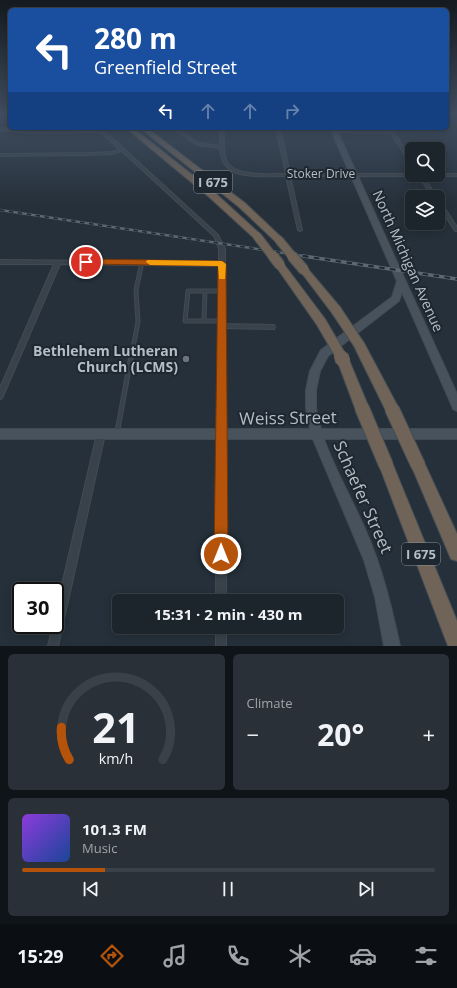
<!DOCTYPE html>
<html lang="en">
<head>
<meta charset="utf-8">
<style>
	body { margin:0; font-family:"Open Sans",sans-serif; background:#293038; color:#f1f3f6; height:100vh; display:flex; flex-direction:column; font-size:15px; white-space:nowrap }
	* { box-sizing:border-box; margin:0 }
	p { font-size:13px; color:#a0a4a9 }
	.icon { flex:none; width:22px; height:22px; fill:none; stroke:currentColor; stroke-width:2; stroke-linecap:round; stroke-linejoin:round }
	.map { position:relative; height:646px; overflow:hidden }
	.details { display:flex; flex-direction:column; gap:8px; padding:8px; background:#0f1418; flex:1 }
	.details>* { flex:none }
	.banner { position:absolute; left:8px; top:8px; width:441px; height:122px; border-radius:6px; box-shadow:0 2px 10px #0003,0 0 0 1px #3a4148; background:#1a4fa0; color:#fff; overflow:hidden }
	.controls { position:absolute; left:405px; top:142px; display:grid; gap:8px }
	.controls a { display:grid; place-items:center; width:40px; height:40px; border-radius:6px; background:#1c242c; box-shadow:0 2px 10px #0003,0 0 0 1px #3a4148; font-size:20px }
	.speed { position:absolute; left:12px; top:582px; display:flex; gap:8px; font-size:20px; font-weight:700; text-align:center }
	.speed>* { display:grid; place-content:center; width:52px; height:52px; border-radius:50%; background:#1c242c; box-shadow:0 2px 10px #0003,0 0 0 1px #3a4148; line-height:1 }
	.speed .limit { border:2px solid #111; border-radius:6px; background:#fff; color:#111 }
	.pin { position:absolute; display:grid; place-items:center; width:34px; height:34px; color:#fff; margin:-17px; border:2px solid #fff; border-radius:50%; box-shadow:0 1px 4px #0007 }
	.me { position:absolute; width:44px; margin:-22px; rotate:0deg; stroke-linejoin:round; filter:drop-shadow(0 0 3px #0008) }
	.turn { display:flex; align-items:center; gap:14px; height:84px; padding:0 20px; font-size:18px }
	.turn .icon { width:52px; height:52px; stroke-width:2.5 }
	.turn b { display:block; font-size:28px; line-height:34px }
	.lanes { display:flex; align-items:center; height:38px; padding:0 20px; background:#0003; justify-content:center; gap:20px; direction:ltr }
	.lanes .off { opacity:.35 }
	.big { font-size:30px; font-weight:700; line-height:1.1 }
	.details .card { flex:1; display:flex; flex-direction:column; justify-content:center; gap:6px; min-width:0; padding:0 14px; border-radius:6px; background:#293038 }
	.details .dial { align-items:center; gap:0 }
	.dial svg { height:104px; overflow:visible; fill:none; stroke:#3a4148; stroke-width:7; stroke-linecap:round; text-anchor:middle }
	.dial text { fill:#f1f3f6; stroke:none }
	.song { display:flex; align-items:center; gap:12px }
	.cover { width:48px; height:48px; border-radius:6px; background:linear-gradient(135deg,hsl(270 70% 55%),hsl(220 70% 35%)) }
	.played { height:4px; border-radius:2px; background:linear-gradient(90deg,#b45309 20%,#3a4148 20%) }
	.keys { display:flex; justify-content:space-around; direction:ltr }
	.heat { display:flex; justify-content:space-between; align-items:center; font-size:22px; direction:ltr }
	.details .tiles { flex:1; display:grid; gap:8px; grid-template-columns:1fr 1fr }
	.card:last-child { grid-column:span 2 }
	.trip { position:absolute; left:112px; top:594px; width:232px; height:40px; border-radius:6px; background:#1c242c; box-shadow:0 2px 10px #0003,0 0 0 1px #3a4148; font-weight:700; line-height:40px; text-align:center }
	.tabs { display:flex; height:64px; justify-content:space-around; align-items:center; background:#0b0e12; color:#a0a4a9 }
	.tabs .icon { width:28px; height:28px }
	.tabs .on { color:#b45309 }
	.tabs b { font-size:18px; color:#f1f3f6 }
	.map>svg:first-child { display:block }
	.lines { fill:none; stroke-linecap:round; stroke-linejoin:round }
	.lane-far1-casing { stroke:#424b53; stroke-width:5 }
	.lane-casing { stroke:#424b53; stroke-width:5.5 }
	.street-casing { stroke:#424b53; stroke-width:2 }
	.secondary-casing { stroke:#424b53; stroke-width:2 }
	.highway-casing { stroke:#444d55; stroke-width:2 }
	.lane-far1 { stroke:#39424a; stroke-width:3 }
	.lane { stroke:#39424a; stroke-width:3.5 }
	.street { fill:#39424a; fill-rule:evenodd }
	.secondary { fill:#47525d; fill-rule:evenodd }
	.highway { fill:#706357; fill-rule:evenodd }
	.rail-far1-casing { stroke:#5b6771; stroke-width:2.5 }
	.rail-casing { stroke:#5b6771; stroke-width:3.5 }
	.rail-far1 { stroke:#1e272f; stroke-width:1.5; stroke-dasharray:4.5; stroke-linecap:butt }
	.rail { stroke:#1e272f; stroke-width:2; stroke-dasharray:5.5; stroke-linecap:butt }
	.highway-bridge-far2-casing { stroke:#444d55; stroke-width:10; stroke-linecap:butt }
	.highway-bridge-far1-casing { stroke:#444d55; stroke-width:12; stroke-linecap:butt }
	.highway-bridge-casing { stroke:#444d55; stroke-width:16; stroke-linecap:butt }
	.highway-bridge-far2 { stroke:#706357; stroke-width:8 }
	.highway-bridge-far1 { stroke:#706357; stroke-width:10 }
	.highway-bridge { stroke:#706357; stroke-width:14 }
	.route { fill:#b45309; stroke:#753606 }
	.slow { fill:#f59e0b }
	.worship-dot { fill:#6b7280; stroke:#1e272f; stroke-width:1.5 }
	.labels { text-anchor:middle; stroke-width:4; stroke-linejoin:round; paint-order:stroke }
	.far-street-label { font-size:12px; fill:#b5bdc6; stroke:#1e272f }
	.shield { fill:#1e272f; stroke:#889099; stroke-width:1 }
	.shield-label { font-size:13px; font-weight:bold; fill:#b5bdc6 }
	.street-label { font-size:14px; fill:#b5bdc6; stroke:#1e272f }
	.poi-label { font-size:14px; font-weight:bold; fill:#b5bdc6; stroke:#1e272f; text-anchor:end }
	.near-street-label { font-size:17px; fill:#b5bdc6; stroke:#1e272f }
</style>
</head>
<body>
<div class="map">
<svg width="457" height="646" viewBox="0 0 457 646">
	<rect width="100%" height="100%" fill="#25303a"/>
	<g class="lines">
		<!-- lane-far1 casing -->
		<g class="lane-far1-casing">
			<path id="lane-far1" d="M222,291H205L204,321H222
				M204,321H185L188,291H205
				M131,358L138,322L136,290L142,262"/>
		</g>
		<!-- lane casing -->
		<g class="lane-casing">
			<path id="lane" d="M117,433L131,357"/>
		</g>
		<!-- street casing -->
		<g class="street-casing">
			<path id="street" d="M0,128L34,131L99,130L97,128H101L218,235L225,249V324L272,325H274L275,327L274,329H272L225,328L226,601H216L219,266L60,264L3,396L2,398L0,399V388L54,264H0V260L219,262V249L214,236L122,151L111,154L87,155L0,156V154L87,153L111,152L120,150L101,132L34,133L0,130Z
				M172,128H176L199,143L220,146V128H224C224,139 222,152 227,162C235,177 271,174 286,174L276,128H280L290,174H412V175H414L412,176H290L302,230L300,231L298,230L286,176C270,176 233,180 224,163C221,159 221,153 220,148L197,145Z
				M389,128H391L412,160V164L410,163L391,133L335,132L333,131L335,130L390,131Z
				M438,174H457V176H437L436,175H438Z
				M418,175H422L437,197H433Z
				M438,201H440L457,227V231H455L438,205Z
				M101,431L104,432L105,434L58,646H48L53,625H55V615L97,434L98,432Z
				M216,627H226V646H216Z"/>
		</g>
		<!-- secondary casing -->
		<g class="secondary-casing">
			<path id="secondary" d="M330,128H336L457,394V411L453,409L452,406L402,292L399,301L328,356L320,371L316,390V408L321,429H457V439H324C335,470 352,499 365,529C382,567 391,605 400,646H384L375,597L364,560L313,439H0V429H310L306,408V390L310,371L321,350L392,297L397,281Z"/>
		</g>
		<!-- highway casing -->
		<g class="highway-casing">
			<path id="highway" d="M126,128H133L214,192L260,234L261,236L260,238H254L208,196Z
				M140,128H147L245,203L282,238L283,240L282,242H276L239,207Z
				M280,262L283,263L325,319L326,322L325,325H317L275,265Z
				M304,267L307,268L340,307L341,310L340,313H332L301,272L299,270L301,268Z
				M360,341L364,343L397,405L399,409L397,413L392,415L387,413L354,346L356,343Z
				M343,355L347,357L349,360L369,408L367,412L362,414L357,412L355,408L337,360L339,357Z
				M386,458L391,460L457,621V646H448L379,465L381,460Z
				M418,458L423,460L457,534V561L451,559L411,465L413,460Z"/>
		</g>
		<!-- lane-far1 -->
		<use href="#lane-far1" class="lane-far1"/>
		<!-- lane -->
		<use href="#lane" class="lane"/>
		<!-- street -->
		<use href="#street" class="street"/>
		<!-- secondary -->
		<use href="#secondary" class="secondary"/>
		<!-- highway -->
		<use href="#highway" class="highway"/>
		<!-- rail-far1 casing -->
		<g class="rail-far1-casing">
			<path id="rail-far1" d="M0,210L310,257"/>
		</g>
		<!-- rail casing -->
		<g class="rail-casing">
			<path id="rail" d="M303,256L457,279"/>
		</g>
		<!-- rail-far1 -->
		<use href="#rail-far1" class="rail-far1"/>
		<!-- rail -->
		<use href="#rail" class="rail"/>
		<!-- highway-bridge-far2 casing -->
		<g class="highway-bridge-far2-casing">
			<path id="highway-bridge-far2" d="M257,236L273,257
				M279,240L293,257"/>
		</g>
		<!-- highway-bridge-far1 casing -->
		<g class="highway-bridge-far1-casing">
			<path id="highway-bridge-far1" d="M273,256L280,265
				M292,256L304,270
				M336,310L360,346
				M321,322L342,358"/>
		</g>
		<!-- highway-bridge casing -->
		<g class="highway-bridge-casing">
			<path id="highway-bridge" d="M341,357L343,360
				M362,408L386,465
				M392,409L418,465"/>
		</g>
		<!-- highway-bridge-far2 -->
		<use href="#highway-bridge-far2" class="highway-bridge-far2"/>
		<!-- highway-bridge-far1 -->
		<use href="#highway-bridge-far1" class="highway-bridge-far1"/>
		<!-- highway-bridge -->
		<use href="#highway-bridge" class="highway-bridge"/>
	</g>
	<!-- sky -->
	<linearGradient id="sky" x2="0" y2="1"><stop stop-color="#141a20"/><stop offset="0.56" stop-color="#404e60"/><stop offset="1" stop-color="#404e60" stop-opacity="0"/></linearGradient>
	<rect width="457" height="204" fill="url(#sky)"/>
	<!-- route -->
	<path class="route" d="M86,259L222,261L226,264L228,554L226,559L221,561L216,559L214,554L218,266L83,264L82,262Z"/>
	<!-- slow -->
	<path class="slow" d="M147,260L222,261L226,264L225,279H219L218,266L150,265L146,262Z"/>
	<!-- markers -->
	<circle class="worship-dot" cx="186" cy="359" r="4"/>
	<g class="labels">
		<!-- far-street labels -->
		<g class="far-street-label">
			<text x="321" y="178">Stoker Drive</text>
		</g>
		<!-- shield labels -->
		<g class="shield">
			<rect x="194" y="171" width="38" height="22" rx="3"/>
			<rect x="402" y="543" width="38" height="22" rx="3"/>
		</g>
		<g class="shield-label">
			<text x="213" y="187">I 675</text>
			<text x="421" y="559">I 675</text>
		</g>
		<!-- street labels -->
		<g class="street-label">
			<text transform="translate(408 261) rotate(66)" y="5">North Michigan Avenue</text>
		</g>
		<!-- poi labels -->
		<g class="poi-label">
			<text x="178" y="356">Bethlehem Lutheran<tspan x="178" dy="16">Church (LCMS)</tspan></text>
		</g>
		<!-- near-street labels -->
		<g class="near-street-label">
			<text transform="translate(288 418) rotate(-1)" y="6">Weiss Street</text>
			<text transform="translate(363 497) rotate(66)" y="6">Schaefer Street</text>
		</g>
	</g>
</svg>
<div class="controls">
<a><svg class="icon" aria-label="search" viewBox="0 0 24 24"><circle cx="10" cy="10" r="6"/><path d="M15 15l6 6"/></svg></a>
<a><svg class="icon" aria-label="layers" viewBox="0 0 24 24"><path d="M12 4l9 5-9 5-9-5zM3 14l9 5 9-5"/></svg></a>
</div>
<div class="speed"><div class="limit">30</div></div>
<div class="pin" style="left:86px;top:262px;background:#d93025"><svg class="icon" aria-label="arrive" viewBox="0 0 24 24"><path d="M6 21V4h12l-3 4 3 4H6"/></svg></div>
<svg class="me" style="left:221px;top:554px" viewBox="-20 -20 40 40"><circle r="17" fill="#b45309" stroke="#fff" stroke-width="3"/><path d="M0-11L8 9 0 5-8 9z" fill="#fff"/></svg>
<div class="trip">15:31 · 2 min · 430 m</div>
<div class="banner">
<div class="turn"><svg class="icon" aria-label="left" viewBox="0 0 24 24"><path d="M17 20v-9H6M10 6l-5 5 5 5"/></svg><div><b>280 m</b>Greenfield Street</div></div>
<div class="lanes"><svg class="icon" aria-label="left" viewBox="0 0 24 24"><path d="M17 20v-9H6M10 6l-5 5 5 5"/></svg><svg class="icon off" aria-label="ahead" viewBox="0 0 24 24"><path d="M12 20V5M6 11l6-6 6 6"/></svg><svg class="icon off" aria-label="ahead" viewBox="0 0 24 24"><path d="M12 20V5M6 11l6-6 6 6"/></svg><svg class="icon off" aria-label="right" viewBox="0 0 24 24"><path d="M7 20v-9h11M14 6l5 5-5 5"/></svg></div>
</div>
</div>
<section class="details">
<div class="tiles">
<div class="card dial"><svg viewBox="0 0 100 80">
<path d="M14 69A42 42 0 1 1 86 69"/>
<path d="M14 69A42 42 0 0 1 8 44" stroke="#b45309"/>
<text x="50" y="56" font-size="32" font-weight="700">21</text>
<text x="50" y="72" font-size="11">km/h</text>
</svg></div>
<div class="card"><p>Climate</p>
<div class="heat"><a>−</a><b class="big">20°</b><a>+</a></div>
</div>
<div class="card">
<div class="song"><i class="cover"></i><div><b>101.3 FM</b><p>Music</p></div></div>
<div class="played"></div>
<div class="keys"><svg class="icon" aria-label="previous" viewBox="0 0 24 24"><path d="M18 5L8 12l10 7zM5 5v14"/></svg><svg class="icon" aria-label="pause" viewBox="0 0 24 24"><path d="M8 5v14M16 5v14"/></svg><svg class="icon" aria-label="next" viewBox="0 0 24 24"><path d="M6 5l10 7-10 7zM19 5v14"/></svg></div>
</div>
</div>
</section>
<nav class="tabs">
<b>15:29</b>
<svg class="icon on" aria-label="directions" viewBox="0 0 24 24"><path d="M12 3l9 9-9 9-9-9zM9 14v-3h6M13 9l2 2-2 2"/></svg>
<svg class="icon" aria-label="music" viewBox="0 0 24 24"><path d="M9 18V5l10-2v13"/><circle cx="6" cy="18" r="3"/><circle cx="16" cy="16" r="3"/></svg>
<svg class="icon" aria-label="phone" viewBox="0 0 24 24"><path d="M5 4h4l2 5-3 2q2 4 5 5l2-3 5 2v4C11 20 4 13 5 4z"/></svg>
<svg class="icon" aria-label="climate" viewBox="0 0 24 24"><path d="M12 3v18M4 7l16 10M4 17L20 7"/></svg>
<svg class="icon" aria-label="car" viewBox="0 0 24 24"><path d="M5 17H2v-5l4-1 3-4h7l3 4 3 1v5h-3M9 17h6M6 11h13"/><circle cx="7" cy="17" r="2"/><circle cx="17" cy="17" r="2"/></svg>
<svg class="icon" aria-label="filters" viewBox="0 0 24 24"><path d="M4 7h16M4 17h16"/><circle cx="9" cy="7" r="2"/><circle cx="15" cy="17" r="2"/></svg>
</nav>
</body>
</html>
